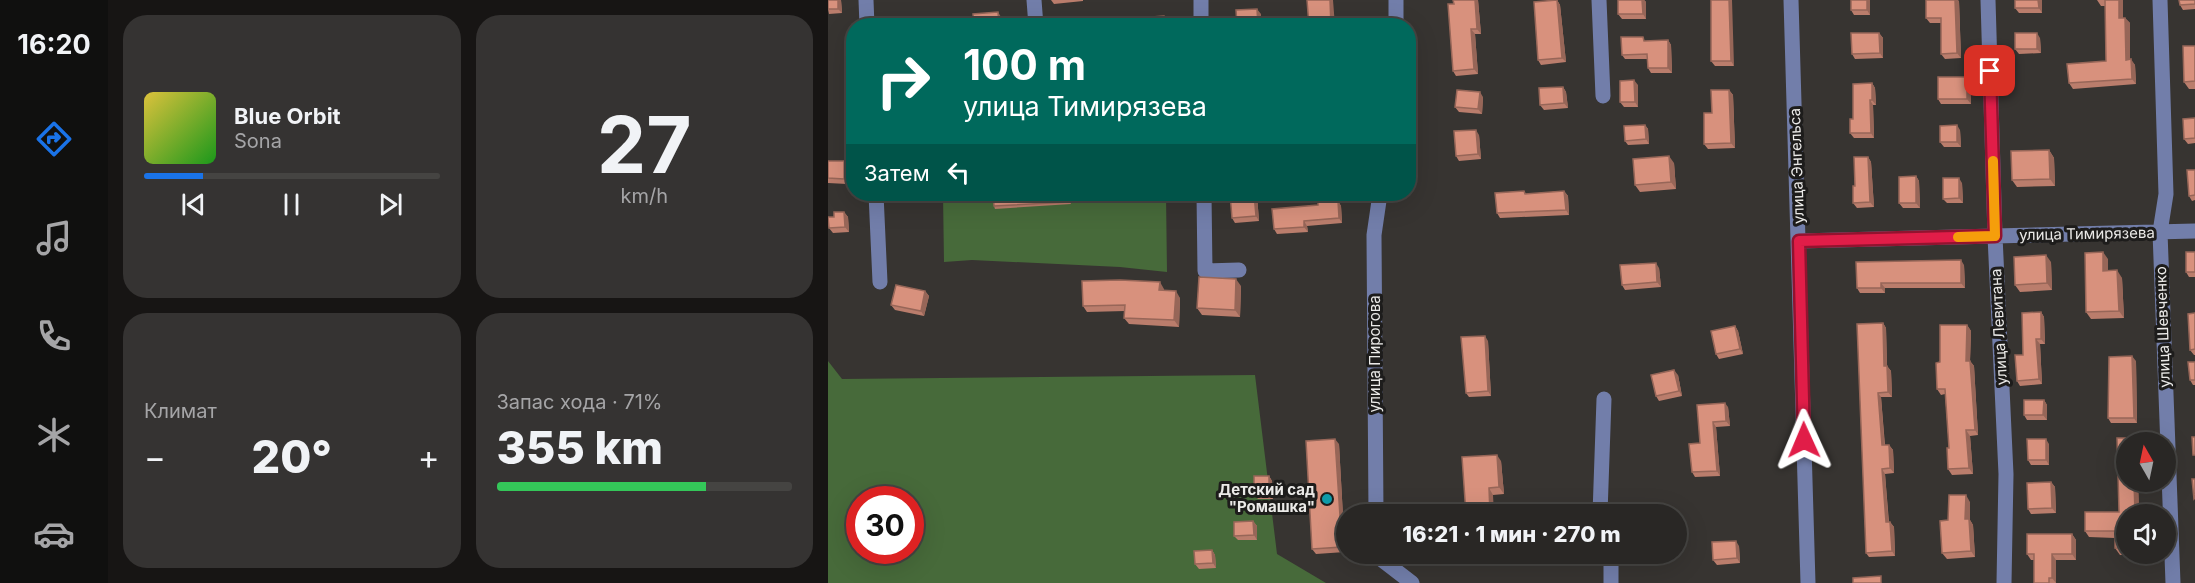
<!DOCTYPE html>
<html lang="ru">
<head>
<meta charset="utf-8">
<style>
	body { margin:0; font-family:Inter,sans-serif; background:#353332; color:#f1f3f6; height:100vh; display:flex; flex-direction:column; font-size:22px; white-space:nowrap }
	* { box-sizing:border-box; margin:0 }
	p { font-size:20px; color:#a5a5a7 }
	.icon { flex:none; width:33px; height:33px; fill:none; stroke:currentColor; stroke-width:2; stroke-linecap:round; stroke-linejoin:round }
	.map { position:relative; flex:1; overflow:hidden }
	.drawer { display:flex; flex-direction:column; gap:15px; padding:15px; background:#171514; width:720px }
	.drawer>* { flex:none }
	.guide { position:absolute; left:18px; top:18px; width:570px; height:183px; border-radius:24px; box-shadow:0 6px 24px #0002,0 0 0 2px #454442; background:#00695c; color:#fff; overflow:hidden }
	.needle { width:39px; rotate:351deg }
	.controls { position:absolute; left:1288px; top:432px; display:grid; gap:12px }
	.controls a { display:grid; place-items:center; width:60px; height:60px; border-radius:50%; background:#292725; box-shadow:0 6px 24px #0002,0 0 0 2px #454442; font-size:30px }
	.speed { position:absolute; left:18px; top:486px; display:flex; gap:12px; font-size:30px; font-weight:700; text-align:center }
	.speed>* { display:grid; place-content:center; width:78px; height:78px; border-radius:50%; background:#292725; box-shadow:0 6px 24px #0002,0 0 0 2px #454442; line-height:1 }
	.speed .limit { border:9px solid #d22; background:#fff; color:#111 }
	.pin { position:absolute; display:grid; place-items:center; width:51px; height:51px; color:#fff; margin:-26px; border-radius:12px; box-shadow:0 3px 9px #0006 }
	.me { position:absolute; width:66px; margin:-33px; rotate:359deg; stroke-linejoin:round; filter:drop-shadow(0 0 4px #0008) }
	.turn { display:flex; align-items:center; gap:21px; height:126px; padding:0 18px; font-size:27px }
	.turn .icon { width:78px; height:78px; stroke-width:2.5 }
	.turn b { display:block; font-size:42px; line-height:51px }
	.then { display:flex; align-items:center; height:57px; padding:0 18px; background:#0003; gap:12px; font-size:22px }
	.big { font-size:45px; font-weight:800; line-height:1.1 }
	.drawer .tile { flex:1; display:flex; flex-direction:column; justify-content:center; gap:9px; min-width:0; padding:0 21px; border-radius:24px; background:#353332 }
	.drawer .dial { align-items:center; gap:0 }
	.dial b { font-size:78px; line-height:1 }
	.song { display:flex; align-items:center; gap:18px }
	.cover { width:72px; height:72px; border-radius:9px; background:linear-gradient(135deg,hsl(50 70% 55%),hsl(120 70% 35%)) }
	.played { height:6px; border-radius:3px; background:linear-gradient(90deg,#1a73e8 20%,#454442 20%) }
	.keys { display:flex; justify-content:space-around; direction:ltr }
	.heat { display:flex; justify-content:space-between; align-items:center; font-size:33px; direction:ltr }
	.charge { height:9px; border-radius:4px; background:linear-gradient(90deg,#34c759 71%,#454442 0) }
	.drawer .tiles { flex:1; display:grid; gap:15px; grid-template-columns:repeat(2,1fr) }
	.trip { position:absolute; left:508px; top:504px; width:351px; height:60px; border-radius:30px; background:#292725; box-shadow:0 6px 24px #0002,0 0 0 2px #454442; font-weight:800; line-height:60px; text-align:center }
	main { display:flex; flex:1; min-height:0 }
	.tabs { display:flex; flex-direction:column; width:108px; justify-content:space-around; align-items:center; background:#10100f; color:#a5a5a7 }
	.tabs .icon { width:42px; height:42px }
	.tabs .on { color:#1a73e8 }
	.tabs b { font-size:27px; color:#f1f3f6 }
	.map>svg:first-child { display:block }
	.green { fill:#476a3a; fill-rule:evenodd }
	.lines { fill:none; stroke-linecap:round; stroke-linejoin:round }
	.minor { stroke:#727eaa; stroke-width:15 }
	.wall { fill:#ba7d6c }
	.shaded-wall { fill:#976658 }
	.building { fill:#d8917d; stroke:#976658; stroke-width:1.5 }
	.route-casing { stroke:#92132f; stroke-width:15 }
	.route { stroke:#e11d48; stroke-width:10 }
	.slow { stroke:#f59e0b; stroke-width:10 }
	.culture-dot { fill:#0f9aa8; stroke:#1d1c1b; stroke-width:2 }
	.labels { text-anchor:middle; stroke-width:6; stroke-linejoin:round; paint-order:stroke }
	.street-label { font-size:15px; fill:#ebeae8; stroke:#1d1c1b }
	.poi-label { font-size:15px; font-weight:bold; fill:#ebeae8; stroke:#1d1c1b; text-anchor:end }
</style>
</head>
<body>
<main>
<nav class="tabs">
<b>16:20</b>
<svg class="icon on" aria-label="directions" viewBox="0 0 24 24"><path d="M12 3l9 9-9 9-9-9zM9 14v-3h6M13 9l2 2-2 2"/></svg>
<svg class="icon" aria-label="music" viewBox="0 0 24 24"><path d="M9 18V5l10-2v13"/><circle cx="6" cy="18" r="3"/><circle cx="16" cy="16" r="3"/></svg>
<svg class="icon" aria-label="phone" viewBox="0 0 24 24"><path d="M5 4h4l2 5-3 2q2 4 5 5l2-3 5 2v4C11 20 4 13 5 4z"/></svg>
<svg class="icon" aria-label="climate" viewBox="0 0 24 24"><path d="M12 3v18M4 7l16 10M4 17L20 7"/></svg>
<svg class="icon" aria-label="car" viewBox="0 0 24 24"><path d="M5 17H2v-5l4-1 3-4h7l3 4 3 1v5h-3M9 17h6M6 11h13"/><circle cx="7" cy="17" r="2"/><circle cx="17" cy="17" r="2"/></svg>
</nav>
<section class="drawer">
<div class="tiles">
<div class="tile">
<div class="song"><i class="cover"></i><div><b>Blue Orbit</b><p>Sona</p></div></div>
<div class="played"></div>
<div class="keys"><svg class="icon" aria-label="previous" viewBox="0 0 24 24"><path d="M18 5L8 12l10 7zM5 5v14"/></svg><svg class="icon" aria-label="pause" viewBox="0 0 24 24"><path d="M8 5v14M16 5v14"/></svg><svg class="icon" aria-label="next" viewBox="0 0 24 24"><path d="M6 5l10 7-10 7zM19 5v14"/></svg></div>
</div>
<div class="tile dial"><b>27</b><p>km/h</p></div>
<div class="tile"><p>Климат</p>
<div class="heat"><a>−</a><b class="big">20°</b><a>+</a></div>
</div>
<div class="tile"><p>Запас хода · 71%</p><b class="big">355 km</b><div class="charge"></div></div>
</div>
</section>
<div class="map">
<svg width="1367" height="583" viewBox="0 0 1367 583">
	<rect width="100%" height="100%" fill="#373431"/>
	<!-- green -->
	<path class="green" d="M115,194H338L339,272L292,267L144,260L116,262Z
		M0,361L14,379L427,375L449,554L498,583H0ZM32,500H82V550H32Z"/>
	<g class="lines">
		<!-- minor -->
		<path class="minor" d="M38,0L39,26
			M206,0L208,26
			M373,0V26
			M771,0L775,96
			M963,0L980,583
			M1160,0L1167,236L1178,474L1176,583
			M1332,0L1338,194L1332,232L1345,583
			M568,26V0
			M48,194L52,282
			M376,194L377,271L411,270
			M971,241L1367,231
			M548,514L546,235L552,194
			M772,514L776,399
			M549,554V556L584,583
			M783,583V554"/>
	</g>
	<!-- wall -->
	<path class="wall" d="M13,0L14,13L1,14L0,9Z
		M223,0H255V1L226,4Z
		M625,0H650L653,34H647L650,74L628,76L625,71Z
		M729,0L732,5L738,62L713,65L710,60Z
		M790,0H816L818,2V19H794L790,14Z
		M883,0L906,66H887L883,61Z
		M1023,0H1042V15H1026L1023,10Z
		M1214,0V13H1191L1187,8Z
		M1269,0H1295V18H1297L1302,23V60L1307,65L1308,84L1245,89L1241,83L1278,61L1277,6H1273Z
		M1367,0V9L1355,10L1352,5Z
		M1131,1L1133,58L1117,59L1113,54V23H1102L1098,18Z
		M1051,33L1055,38V58L1027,59L1024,54Z
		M1212,38L1213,53L1191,54L1187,49Z
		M840,40L843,45L844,73H823L820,68L819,59H797L794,55L818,41Z
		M1367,46V89H1361L1356,82Z
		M1139,77L1142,81L1143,104H1113L1110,99Z
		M1044,83L1047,88L1048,105H1045L1046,138H1026L1022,133L1025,119Z
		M810,85V107H796L792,102Z
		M735,87L738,92L740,108L716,110L712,105Z
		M901,90L905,95L907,148L880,149L876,144L884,113Z
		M655,97L654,114L631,112L627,107Z
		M1367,118V143L1360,144L1356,139Z
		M817,125L820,129L821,144L800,145L797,141Z
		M1132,130L1133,147H1116L1112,142Z
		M651,135L653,159L631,161L628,156Z
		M1221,150L1226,158L1227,186L1189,187L1184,180Z
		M1040,157L1043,162L1046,207L1029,208L1025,203L1027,186Z
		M0,161L20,166L19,184L0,183Z
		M846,163L848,189L812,192L807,185Z
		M1367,170V200L1364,201L1361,196Z
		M1088,176L1091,181L1092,208H1075L1071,203Z
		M1134,183L1135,203H1119L1115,199Z
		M696,191L698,194L736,191L740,196L741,215L672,218L669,213Z
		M165,194H242L243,204L167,209L166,206Z
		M429,195L431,221L407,223L404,218Z
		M510,201L513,206L514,223L479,226L480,232L449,234L446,229L490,205Z
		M16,212L20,217L21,232L5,233L1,228L6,217Z
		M1367,252V277H1361L1358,272Z
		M1280,259V271L1294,278L1296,318L1263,319L1258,312Z
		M1223,262L1224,290L1192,292L1187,285Z
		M1136,265L1137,288H1057V293H1032L1029,288Z
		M831,268L833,287L797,290L794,285Z
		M413,286L412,317L374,315L369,308Z
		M336,289V291L352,298L351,327L301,324L296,318L297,311L259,312L255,306Z
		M97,291L101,296L96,316L67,310L63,305Z
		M1213,312L1216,317L1217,344H1212L1214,384L1192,386L1189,381L1195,355Z
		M1367,313V355H1366L1362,350Z
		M1055,323L1058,328L1059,366L1063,371L1064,397H1053L1057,445H1061L1065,450L1066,473L1057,474L1061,522H1062L1066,527L1067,556L1041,557L1038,553Z
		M1139,325L1143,331L1142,361L1146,366L1150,435L1142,436L1145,474L1124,475L1120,469L1121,448L1117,394L1113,395L1109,389L1112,362Z
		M907,326L910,331L915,354L891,359L888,354Z
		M660,341L663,396L641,397L638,393Z
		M1308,361L1309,423H1283L1280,418Z
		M1367,362V385H1365L1362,380Z
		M850,375L854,396L831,401L828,396Z
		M1216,400L1219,405V420H1199L1196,415Z
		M869,405L900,407L902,426L888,427L892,476L867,477L864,472L872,443Z
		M1289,438H1304L1307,442H1299V482H1310L1311,512H1317L1318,514H1299V554H1321V555H1292L1287,548V538L1261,537L1257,531V512H1291Z
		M511,444L517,552L488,554L484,549Z
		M1221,444V465H1203L1200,460Z
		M673,461L676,494L665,495L638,514Z
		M441,476L444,481L445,499H430L426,494Z
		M1223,482L1227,487L1228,513L1203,514L1200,509Z
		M1142,502V520L1145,525L1147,557L1119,559L1114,553L1120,520Z
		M425,521L429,526V540H410L406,536Z
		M1244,534L1248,540V560H1228V583H1206V560H1203L1199,554Z
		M911,546L912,563L889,565L885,560Z
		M384,550L387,555L388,568L371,569L367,564Z"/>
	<!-- shaded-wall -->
	<path class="shaded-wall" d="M10,0H13L14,13L10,9Z
		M502,0H505L507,26H503Z
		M647,0H650L653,34L649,29Z
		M729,0L732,5L738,62L734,58Z
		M814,0H816L818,2V19L815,14Z
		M901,0H904L906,66L903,61Z
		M1039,0H1042V15L1039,10Z
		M1127,0H1130L1131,1L1133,58L1129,53Z
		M1210,0H1214V13L1211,8Z
		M1291,0H1295V24L1291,18Z
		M429,9L433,14V26H430Z
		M170,12L173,17L174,26H171Z
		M336,16L340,21V26H337Z
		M249,18L253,23V26H250Z
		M1297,18L1302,23V66L1298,60Z
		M643,29L647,34L650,74L646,69Z
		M1051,33L1055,38V58L1052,53Z
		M1209,33L1212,38L1213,53L1209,49Z
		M840,40L843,45L844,73L840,68Z
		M1303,59L1307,65L1308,84L1304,79Z
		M1139,77L1142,81L1143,104L1139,99Z
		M806,80L810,85V107L807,102Z
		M1044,83L1047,88L1048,105L1044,100Z
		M735,87L738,92L740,108L736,103Z
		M901,90L905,95L907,148L903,143Z
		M652,92L655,97L654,114L650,109Z
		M1042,100L1045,105L1046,138L1043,133Z
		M817,125L820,129L821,144L818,139Z
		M1129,125L1132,130L1133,147L1129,142Z
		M648,130L651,135L653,159L650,154Z
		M1221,150L1226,158L1227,186L1222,179Z
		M841,156L846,163L848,189L843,182Z
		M1040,157L1043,162L1046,207L1042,202Z
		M16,161L20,166L19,184L16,179Z
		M1088,176L1091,181L1092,208L1088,203Z
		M1131,178L1134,183L1135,203L1131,198Z
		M736,191L740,196L741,215L738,210Z
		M240,194H242L243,204L241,202Z
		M426,194H428L429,195L431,221L428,216Z
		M510,201L513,206L514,223L511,218Z
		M16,212L20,217L21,232L17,227Z
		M476,221L479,226L480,232L476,227Z
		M1275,252L1280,259V278L1275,271Z
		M1218,255L1223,262L1224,290L1219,283Z
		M1133,260L1136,265L1137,288L1133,283Z
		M828,263L831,268L833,287L829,282Z
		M1289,270L1294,278L1296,318L1291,311Z
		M408,279L413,286L412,317L407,310Z
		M332,282L336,289V297L331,290Z
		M1053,283L1057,288V293L1053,288Z
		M97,291L101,296L96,316L93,311Z
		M348,291L352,298L351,327L346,320Z
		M1213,312L1216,317L1217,344L1213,339Z
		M1055,323L1058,328L1059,366L1063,371L1064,397L1060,392L1056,366Z
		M1139,325L1143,331L1142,361L1146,366L1150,435L1147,430L1138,361Z
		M907,326L910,331L915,354L912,349Z
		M657,336L660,341L663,396L660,391Z
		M1208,339L1212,344L1214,384L1211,379Z
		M1304,356L1308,361L1309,423L1306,418Z
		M846,370L850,375L854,396L851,391Z
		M1050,393L1053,397L1057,450L1054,445Z
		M1216,400L1219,405V420L1215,415Z
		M897,403L900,407L902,426L898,421Z
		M885,422L888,427L892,476L889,471Z
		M1138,430L1142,436L1145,474L1141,468Z
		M507,439L511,444L517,552L514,547Z
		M1218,439L1221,444V465L1218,460Z
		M1061,445L1065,450L1066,473L1062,468Z
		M669,455L673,461L676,494L671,487Z
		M1054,469L1057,474L1061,527L1058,522Z
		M441,476L444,481L445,499L441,494Z
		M1223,482L1227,487L1228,513L1224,508Z
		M1306,482H1310L1311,514L1307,512Z
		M661,488L665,495L666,514H662Z
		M1138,495L1142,502V520L1145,525L1147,557L1143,551L1137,519Z
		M425,521L429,526V540L426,535Z
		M1062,522L1066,527L1067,556L1064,551Z
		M1244,534L1248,540V560L1244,554Z
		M908,541L911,546L912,563L909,558Z
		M384,550L387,555L388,568L385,563Z
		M1224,554L1228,560V583L1224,578Z"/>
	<!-- building -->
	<path class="building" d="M0,0H10V9H0Z
		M479,0H502L503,26H481Z
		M625,0H647L649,29H643L646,69L625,71L620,4H626Z
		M729,0L734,58L710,60L706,2Z
		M790,0H814L815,14H790Z
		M883,0H901L903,61H883Z
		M1023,0H1039V10H1023Z
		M1098,0H1127L1129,53L1113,54V18H1098Z
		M1187,0H1210L1211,8H1187Z
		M1277,0H1291V18H1297L1298,60L1303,59L1304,79L1241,83L1239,64L1278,61Z
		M1351,0H1367V4L1352,5Z
		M429,9L430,26H409L408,10Z
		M170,12L171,26H146L145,14Z
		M336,16L337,26H312L311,18Z
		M249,18L250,26H229L228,20Z
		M1023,33H1051L1052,53L1024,54Z
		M1187,33H1209V49H1187Z
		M793,37H815L816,41L840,40V68H820L819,54L794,55Z
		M1355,46H1367V81L1356,82Z
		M1110,77H1139V99H1110Z
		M806,80L807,102H792V81Z
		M1044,83V100H1042L1043,133H1022V119H1025V84Z
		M735,87L736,103L712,105L711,88Z
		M629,90L652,92L650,109L627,107Z
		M883,90H901L903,143L876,144V113H884Z
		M1367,118V138L1356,139L1355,119Z
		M817,125L818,139L797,141L796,126Z
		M1129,125V142H1112V126Z
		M648,130L650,154L628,156L626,131Z
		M1221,150L1222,179L1184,180L1183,151Z
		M841,156L843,182L807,185L805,159Z
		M1026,157H1040L1042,202L1025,203V186H1027Z
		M0,161H16V179L0,178Z
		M1359,170H1367V195L1361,196Z
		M1088,176V203H1071V177Z
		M1115,178H1131V198L1115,199Z
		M696,191L697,194L736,191L738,210L669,213L667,193Z
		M165,194H240L241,202L166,206Z
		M402,194H426L428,216L404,218Z
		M510,201L511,218L476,221V227L446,229L444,209L490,205V202Z
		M6,212H16L17,227L1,228L0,217H6Z
		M1275,252V271L1289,270L1291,311L1258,312L1257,253Z
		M1358,252H1367V272H1358Z
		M1218,255L1219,283L1187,285L1186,257Z
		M1133,260V283H1053V288H1029L1028,262Z
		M828,263L829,282L794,285L792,265Z
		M371,277L408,279L407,310L369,308Z
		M292,280L332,282L331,290L348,291L346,320L296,318L297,305L255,306L254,281Z
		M68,285L97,291L93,311L63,305Z
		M1213,312V339H1208L1211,379L1189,381L1187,355H1195L1194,313Z
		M1367,313V349L1362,350L1360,314Z
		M1055,323L1056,366H1059L1060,392L1050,393L1054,445H1061L1062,468L1054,469L1058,522H1062L1064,551L1038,553L1029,324Z
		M1112,325H1139L1138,361H1142L1147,430H1138L1141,468L1120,469L1119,448H1121L1117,389H1109L1108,363L1112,362Z
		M907,326L912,349L888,354L883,331Z
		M657,336L660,391L638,393L633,337Z
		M1304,356L1306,418H1280L1281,357Z
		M1360,362H1367V380H1362Z
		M846,370L851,391L828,396L823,375Z
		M1196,400H1216L1215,415H1196Z
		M897,403L898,421L885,422L889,471L864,472L861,444L872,443L869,405Z
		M1364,437H1367V455H1365Z
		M1289,438H1304V442H1299V482H1306L1307,512H1317V514H1299V548H1287V531H1257V512H1291Z
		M507,439L514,547L484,549L478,441Z
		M1199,439H1218V460H1200Z
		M669,455L671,487L661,488L662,514H638L634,457Z
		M426,476H441V494H426Z
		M1364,479H1367V498L1366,499Z
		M1223,482L1224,508L1200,509L1199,483Z
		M1121,495H1138L1137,519H1141L1143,551L1114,553L1112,521L1120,520Z
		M425,521L426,535L406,536V522Z
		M1199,534H1244V554H1224V578H1221V583H1206V554H1199Z
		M908,541L909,558L885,560L884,542Z
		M384,550L385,563L367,564L366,551Z
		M1053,576V583H1025V578Z"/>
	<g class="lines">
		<!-- route casing -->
		<g class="route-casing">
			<path id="route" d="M976,440L971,241L1167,236L1162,71"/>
		</g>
		<!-- route -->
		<use href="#route" class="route"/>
		<!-- slow -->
		<path class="slow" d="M1130,237L1167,236L1165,161"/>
	</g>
	<!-- markers -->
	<circle class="culture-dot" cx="499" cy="499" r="6"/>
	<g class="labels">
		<!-- street labels -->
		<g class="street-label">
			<text transform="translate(969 166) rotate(-92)" y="5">улица Энгельса</text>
			<text transform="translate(1259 234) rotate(-1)" y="5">улица Тимирязева</text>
			<text transform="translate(1171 327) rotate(-93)" y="5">улица Левитана</text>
			<text transform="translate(1335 327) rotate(-92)" y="5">улица Шевченко</text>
			<text transform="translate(547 354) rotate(-90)" y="5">улица Пирогова</text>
		</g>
		<!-- poi labels -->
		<g class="poi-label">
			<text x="487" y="495">Детский сад<tspan x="487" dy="17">"Ромашка"</tspan></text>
		</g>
	</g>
</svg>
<div class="controls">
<a><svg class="needle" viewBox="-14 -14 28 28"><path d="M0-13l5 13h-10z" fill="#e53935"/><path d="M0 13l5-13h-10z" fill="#a5a5a7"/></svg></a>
<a><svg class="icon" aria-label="sound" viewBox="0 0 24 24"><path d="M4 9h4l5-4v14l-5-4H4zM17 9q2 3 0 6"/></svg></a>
</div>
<div class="speed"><div class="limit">30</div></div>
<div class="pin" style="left:1162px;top:71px;background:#d93025"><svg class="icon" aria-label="arrive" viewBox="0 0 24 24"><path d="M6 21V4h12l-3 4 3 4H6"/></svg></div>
<svg class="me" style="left:976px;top:440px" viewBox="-20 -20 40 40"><path d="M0-17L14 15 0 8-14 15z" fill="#e11d48" stroke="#fff" stroke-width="4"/></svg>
<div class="trip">16:21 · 1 мин · 270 m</div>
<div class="guide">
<div class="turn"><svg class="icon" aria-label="right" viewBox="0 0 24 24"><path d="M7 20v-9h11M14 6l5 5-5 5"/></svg><div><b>100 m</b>улица Тимирязева</div></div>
<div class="then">Затем<svg class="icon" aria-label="left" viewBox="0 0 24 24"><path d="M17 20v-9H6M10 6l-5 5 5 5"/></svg></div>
</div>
</div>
</main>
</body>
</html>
